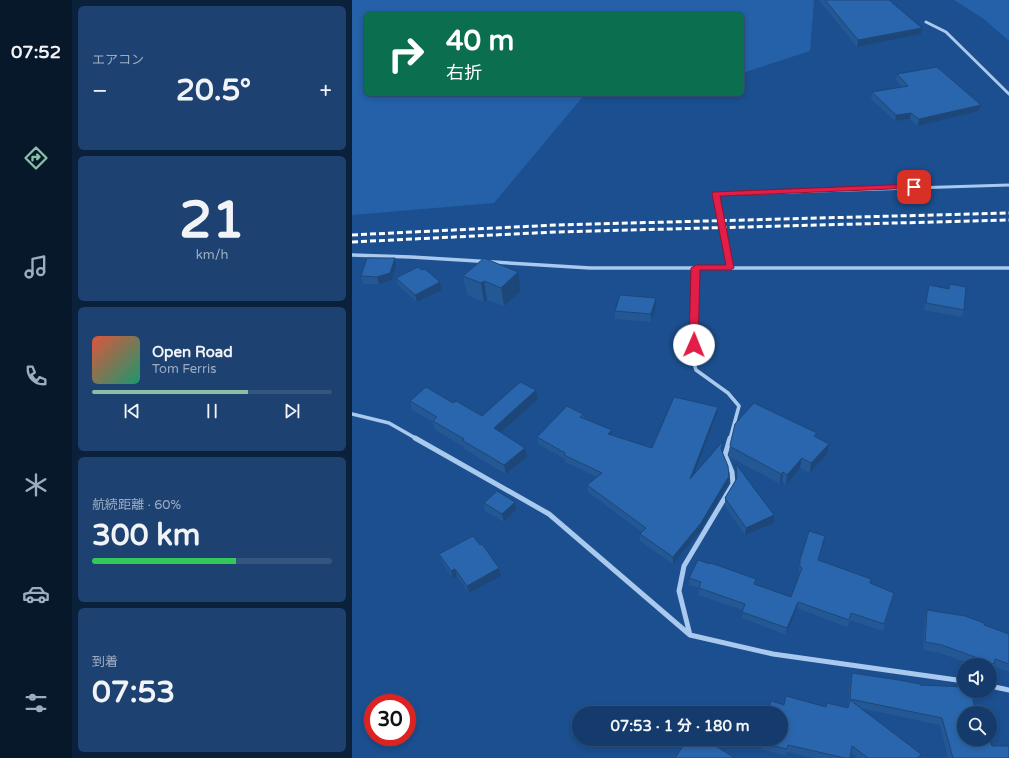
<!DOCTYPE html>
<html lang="ja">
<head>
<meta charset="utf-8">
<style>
	body { margin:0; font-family:"Varela Round","Noto Sans JP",sans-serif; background:#1d4271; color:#f1f3f6; height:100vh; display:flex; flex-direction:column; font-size:15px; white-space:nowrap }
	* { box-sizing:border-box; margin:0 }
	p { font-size:13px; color:#9dadc1 }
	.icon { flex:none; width:22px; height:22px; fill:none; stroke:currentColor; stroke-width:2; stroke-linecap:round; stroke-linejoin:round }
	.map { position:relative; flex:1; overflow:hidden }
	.sheet { display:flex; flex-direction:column; gap:6px; padding:6px; background:#0b203b; width:280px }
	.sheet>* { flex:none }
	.banner { position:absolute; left:12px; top:12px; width:380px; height:84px; border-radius:6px; box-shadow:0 2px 6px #0003,0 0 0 1px #33557e; background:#0b6e4f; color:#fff; overflow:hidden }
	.buttons { position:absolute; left:605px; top:658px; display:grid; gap:8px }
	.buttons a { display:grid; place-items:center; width:40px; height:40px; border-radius:50%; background:#143b6b; box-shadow:0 2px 6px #0003,0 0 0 1px #33557e; font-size:20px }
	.speed { position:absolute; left:12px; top:694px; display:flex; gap:8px; font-size:20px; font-weight:700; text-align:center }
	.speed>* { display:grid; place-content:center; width:52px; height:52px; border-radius:50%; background:#143b6b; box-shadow:0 2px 6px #0003,0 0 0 1px #33557e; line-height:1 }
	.speed .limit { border:6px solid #d22; background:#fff; color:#111 }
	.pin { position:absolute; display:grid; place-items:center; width:34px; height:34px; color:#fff; margin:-17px; border-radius:8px; box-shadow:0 2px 6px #0006 }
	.me { position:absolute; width:44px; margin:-22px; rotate:1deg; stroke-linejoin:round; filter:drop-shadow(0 0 3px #0008) }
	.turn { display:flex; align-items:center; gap:14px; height:84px; padding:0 16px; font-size:18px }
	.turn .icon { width:52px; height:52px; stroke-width:2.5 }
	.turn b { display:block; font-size:28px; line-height:34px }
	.big { font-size:30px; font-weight:700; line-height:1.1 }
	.sheet .widget { flex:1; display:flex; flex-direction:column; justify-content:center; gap:6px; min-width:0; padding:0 14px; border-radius:6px; background:#1d4271 }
	.sheet .dial { align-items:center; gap:0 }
	.dial b { font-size:52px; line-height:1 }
	.song { display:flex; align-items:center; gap:12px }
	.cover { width:48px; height:48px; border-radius:6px; background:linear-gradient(135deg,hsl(10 70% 55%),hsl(160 70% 35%)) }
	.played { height:4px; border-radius:2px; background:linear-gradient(90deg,#8abfa5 65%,#33557e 65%) }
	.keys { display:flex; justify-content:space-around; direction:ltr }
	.heat { display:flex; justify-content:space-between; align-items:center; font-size:22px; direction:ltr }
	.charge { height:6px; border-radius:3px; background:linear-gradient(90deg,#34c759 60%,#33557e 0) }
	.trip { position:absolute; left:220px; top:706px; width:216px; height:40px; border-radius:20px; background:#143b6b; box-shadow:0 2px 6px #0003,0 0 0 1px #33557e; font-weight:700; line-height:40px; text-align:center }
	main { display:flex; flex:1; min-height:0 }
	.dock { display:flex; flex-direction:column; width:72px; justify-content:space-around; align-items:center; background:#08182b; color:#9dadc1 }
	.dock .icon { width:28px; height:28px }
	.dock .selected { color:#8abfa5 }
	.dock b { font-size:18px; color:#f1f3f6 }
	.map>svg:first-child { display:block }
	.green { fill:#2461a8 }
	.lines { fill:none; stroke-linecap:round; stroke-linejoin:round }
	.minor-far2 { stroke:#a9c9ee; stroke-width:3 }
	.minor-far1 { stroke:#a9c9ee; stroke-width:3.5 }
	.minor { stroke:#a9c9ee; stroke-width:5 }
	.rail { stroke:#fff; stroke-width:3; stroke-dasharray:6 3; stroke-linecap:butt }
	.wall { fill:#245895 }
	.shaded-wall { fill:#1d4779 }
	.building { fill:#2a66ad; stroke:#1d4779 }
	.route { fill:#e11d48; stroke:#92132f }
</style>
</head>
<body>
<main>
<nav class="dock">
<b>07:52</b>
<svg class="icon selected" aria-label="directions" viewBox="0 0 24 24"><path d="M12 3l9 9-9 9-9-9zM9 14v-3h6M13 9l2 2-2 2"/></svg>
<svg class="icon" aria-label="music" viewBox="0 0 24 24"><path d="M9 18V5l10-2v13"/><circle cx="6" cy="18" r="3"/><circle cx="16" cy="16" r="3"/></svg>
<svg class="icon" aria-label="phone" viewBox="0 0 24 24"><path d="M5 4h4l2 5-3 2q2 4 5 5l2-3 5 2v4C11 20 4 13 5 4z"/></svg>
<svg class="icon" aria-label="climate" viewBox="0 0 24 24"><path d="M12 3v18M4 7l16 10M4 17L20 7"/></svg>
<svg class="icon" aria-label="car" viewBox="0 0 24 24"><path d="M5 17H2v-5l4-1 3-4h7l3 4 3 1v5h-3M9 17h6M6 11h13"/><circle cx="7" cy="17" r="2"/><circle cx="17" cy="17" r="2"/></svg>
<svg class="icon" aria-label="filters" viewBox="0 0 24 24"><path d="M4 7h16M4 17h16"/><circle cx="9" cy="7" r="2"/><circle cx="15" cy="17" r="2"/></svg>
</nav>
<section class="sheet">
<div class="widget"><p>エアコン</p>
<div class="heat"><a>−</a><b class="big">20.5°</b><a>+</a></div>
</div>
<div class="widget dial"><b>21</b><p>km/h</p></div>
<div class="widget">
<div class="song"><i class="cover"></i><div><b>Open Road</b><p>Tom Ferris</p></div></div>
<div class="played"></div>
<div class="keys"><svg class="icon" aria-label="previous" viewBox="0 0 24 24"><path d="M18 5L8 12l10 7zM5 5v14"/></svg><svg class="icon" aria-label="pause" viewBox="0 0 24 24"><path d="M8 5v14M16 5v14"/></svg><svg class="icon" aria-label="next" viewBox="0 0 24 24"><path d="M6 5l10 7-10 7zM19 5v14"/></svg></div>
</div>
<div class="widget"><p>航続距離 · 60%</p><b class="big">300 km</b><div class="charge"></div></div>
<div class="widget"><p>到着</p><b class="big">07:53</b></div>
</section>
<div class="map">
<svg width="657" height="758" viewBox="0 0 657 758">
	<rect width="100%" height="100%" fill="#1b4f8f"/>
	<!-- green -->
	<path class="green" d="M0,0H462L458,51L390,73V14H14V94H233L142,203L0,215Z
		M602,0H657V41L632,19Z"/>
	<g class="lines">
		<!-- minor-far2 -->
		<path class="minor-far2" d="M574,22L594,32L657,94
			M433,192L657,185"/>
		<!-- minor-far1 -->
		<path class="minor-far1" d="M0,255L59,257L238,268H657
			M344,268L341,360L344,370L376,393L387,406L378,439
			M378,268L364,194L462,191
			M0,414L37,423L65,439"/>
		<!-- minor -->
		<path class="minor" d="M63,438L197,514L338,635L421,654L612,681
			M338,635L327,591L332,566L381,484L380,472L373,455L378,438
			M638,686L657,690"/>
		<!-- rail -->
		<path class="rail" d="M0,235L204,225L657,213
			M0,242L203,232L657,220"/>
	</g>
	<!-- wall -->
	<path class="wall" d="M467,0H537L569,34L505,47Z
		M545,74L629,105L627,111L566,126L558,119L543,121L519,99L520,92L550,87L544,80Z
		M43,258L44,265L40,280L27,284H11L9,276Z
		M70,270L88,282L90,290L65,302L46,285L44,278Z
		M166,272L169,291L152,306L135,300L132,302L115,295L111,276Z
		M598,284L612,310L610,317L572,310L577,285L597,289Z
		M304,298V306L299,322L263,319V311Z
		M184,390L186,399L149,433L175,457L154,474L112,449V447L83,430L81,422L60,410L58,401L101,403L130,416Z
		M231,414L232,419L260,435L300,448L365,414L343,474L371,448L370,451L377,476V483L349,530L321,564L288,541V534L290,532L236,492L235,485L245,477L213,462V459L186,444L185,437Z
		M465,438L475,454L458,473L448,468L434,485L430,482L428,484L378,457L377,455L378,445Z
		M384,464L422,515V523L393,535L373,506V498L384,480Z
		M163,502L164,509L152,522L133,511L132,503Z
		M472,543L467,561L518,584L542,593L531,631L498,620L495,627L445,608L434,635L390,618L391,610L346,595L347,588L337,585V578L404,579V585L439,597L448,574H447V567L448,560Z
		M87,554L149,576L117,593L105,576L101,579L90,562Z
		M575,610L632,625L657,634V672L641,666L639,671H638V665H622L588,653L571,650L573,617Z
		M500,673L568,685L612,713L640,746L657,758H596L588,725L508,708L568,758H506L499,753L498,758H462L435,752L434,756L409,749V743L432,705L496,708L498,680Z
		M227,719V739H240L238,742L223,738L222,732Z
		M244,739H254L253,742Z"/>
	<!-- shaded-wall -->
	<path class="shaded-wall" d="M570,28L569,34L505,47L506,40Z
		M629,105L627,111L566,126L567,119Z
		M559,113L558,119L543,121L544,115Z
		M43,258L44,265L40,280L27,284L25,277Z
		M166,272L169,291L152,306L149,288Z
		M132,281L135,300L132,302L129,283Z
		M88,282L90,290L65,302L63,295Z
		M304,298V306L299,322V314Z
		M184,390L186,399L144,437L142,428Z
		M366,407L365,414L338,486V479Z
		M260,430V437L256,434Z
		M477,444L475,454L458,473L459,463Z
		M173,448L175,457L154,474L152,465Z
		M450,458L448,468L434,485L435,475Z
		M431,472L430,482L428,484L429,474Z
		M377,476V483L349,530L321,564V557Z
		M163,502L164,509L152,522L150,514Z
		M422,515V523L393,535L394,528Z
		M473,536L472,543L464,567L466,560Z
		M147,568L149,576L117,593L115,586Z
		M103,569L105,576L101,579L99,571Z
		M446,602L445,608L434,635L435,628Z"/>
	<!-- building -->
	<path class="building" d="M473,0H537L570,28L506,40Z
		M585,67L629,105L567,119L559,113L544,115L520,92L556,86L545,74Z
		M15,258H43L38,273L25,277L9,276Z
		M132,258L166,272L149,288L132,281L129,283L111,276Z
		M66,267L70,270L73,269L88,282L63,295L44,278Z
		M598,284L614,287L612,310L574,303L577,285L597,289Z
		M268,295L304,298L299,314L263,311Z
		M168,382L184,390L142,428L173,448L152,465L110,440L112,439L81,421L85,417L58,401L74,387L101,403L104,401L130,416Z
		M322,397L366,407L338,479L371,441L369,449L376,466L377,476L349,523L321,557L288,534L294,528L235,485L250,473L212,455L213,453L185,437L215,406L231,414L228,417L260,430L256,434L300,448Z
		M402,403L465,433L462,436L477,444L459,463L450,458L435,475L431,472L429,474L379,447L378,445L383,424Z
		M384,464L422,515L394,528L373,498L385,478Z
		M145,491L163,502L150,514L132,503Z
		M457,531L473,536L466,560L519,579L518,583L542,593L532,624L499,613L497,620L446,602L435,628L390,612L393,604L347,588L349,582L337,578L346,560L358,564L359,563L404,579L402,584L439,597L450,568L448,567V560Z
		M121,536L128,545L130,544L147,568L115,586L103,569L99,571L87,554Z
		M575,610L613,616L632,623V625L657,634V664L643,659L642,664L590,645L573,642Z
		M500,673L547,680L568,684V685L612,687V691H620L623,713H612V739H637L640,746H657V758H601L590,718L498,699Z
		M434,696L474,707L475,703L496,708L498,700L569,754L566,758H516L500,746L498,758H493L436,745L435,749L409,743L410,739H429V713H416L419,701L432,705Z
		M231,708L252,713H229Z
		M227,719V733L222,732Z
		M336,739H352L383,758H323Z"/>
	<!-- route -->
	<path class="route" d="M562,184L565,187L564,188L368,196L382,268L378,270H348L346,345L345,347H339L337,345L339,268L344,265H374L360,194L361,192Z"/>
</svg>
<div class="buttons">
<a><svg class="icon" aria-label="sound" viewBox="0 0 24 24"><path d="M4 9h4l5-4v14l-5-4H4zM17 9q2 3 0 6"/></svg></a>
<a><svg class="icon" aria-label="search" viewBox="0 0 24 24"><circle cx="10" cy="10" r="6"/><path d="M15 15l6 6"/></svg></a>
</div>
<div class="speed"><div class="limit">30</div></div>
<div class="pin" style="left:562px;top:187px;background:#d93025"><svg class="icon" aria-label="arrive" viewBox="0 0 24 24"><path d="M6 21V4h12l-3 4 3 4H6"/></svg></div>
<svg class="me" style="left:342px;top:345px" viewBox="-20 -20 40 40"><circle r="19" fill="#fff"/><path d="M0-13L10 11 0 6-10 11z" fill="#e11d48"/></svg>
<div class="trip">07:53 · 1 分 · 180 m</div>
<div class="banner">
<div class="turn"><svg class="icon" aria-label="right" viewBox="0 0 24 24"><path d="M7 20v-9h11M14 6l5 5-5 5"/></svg><div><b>40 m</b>右折</div></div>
</div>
</div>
</main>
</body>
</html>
